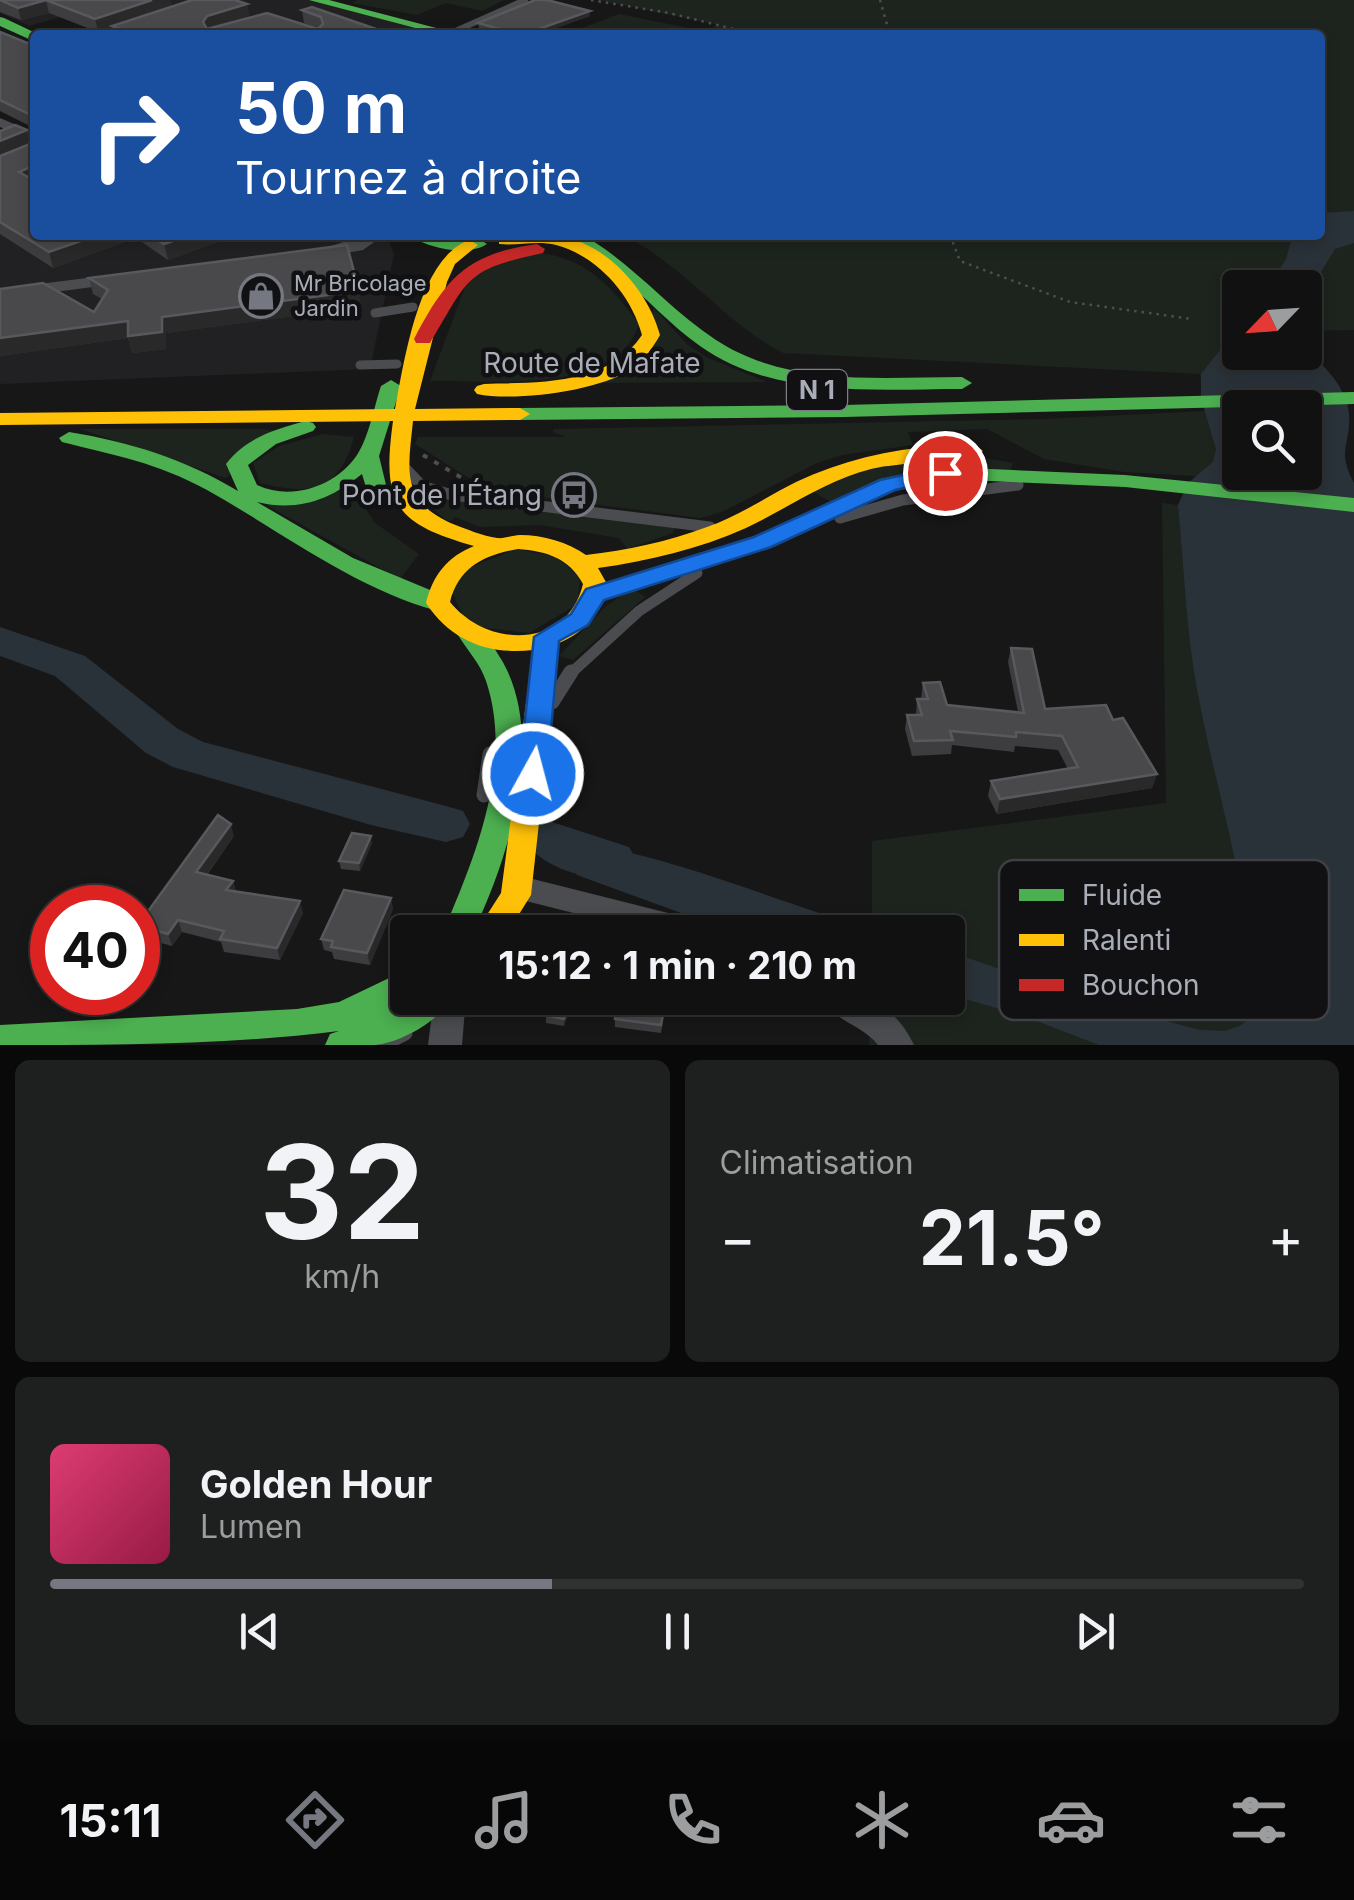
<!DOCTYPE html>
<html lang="fr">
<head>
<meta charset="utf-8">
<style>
	body { margin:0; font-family:Inter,sans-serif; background:#1e1f1f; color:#f1f3f6; height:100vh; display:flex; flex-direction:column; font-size:38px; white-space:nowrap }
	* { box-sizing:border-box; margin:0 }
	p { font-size:32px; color:#9c9d9f }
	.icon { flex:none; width:55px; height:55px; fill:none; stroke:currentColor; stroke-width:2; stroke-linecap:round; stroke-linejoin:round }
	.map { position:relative; height:1045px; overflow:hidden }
	.panel { display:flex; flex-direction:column; gap:15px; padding:15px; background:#090909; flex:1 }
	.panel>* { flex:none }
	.banner { position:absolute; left:30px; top:30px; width:1295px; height:210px; border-radius:10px; box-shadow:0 5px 15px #0003,0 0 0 2px #303131; background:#1a4fa0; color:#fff; overflow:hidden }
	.needle { width:65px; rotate:245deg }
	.buttons { position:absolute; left:1222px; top:270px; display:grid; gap:20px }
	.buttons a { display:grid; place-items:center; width:100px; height:100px; border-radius:10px; background:#111; box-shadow:0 5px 15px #0003,0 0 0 2px #303131; font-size:50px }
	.speed { position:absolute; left:30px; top:885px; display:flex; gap:20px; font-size:50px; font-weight:700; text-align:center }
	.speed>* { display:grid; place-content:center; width:130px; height:130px; border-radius:50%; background:#111; box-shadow:0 5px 15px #0003,0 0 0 2px #303131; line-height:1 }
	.speed .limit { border:15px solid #d22; background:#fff; color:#111 }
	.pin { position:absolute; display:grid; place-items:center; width:85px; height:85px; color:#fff; margin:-42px; border:5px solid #fff; border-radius:50%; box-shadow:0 2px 10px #0007 }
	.me { position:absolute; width:110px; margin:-55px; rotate:7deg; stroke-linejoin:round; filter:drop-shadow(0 0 8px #0008) }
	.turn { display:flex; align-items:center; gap:35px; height:210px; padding:0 40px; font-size:45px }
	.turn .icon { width:130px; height:130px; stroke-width:2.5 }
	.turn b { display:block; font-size:70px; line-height:85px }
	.big { font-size:75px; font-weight:700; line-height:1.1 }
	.panel .widget { flex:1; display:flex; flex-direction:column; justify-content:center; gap:15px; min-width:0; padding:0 35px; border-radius:15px; background:#1e1f1f }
	.panel .dial { align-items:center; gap:0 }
	.dial b { font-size:130px; line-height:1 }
	.song { display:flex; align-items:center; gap:30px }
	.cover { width:120px; height:120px; border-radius:15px; background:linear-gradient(135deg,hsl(340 70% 55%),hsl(340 70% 35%)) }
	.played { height:10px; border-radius:5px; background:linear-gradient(90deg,#757880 40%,#303131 40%) }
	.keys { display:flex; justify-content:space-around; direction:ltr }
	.heat { display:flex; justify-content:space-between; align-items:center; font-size:55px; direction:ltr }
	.panel .tiles { flex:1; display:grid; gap:15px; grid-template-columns:1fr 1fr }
	.widget:last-child { grid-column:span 2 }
	.trip { position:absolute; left:390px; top:915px; width:575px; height:100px; border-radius:10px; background:#111; box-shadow:0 5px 15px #0003,0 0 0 2px #303131; font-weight:700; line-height:100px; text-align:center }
	.menu { display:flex; height:160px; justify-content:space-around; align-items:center; background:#070707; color:#9c9d9f }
	.menu .icon { width:70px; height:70px }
	.menu .current { color:#757880 }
	.menu b { font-size:45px; color:#f1f3f6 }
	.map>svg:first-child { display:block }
	.built { fill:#212123 }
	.green { fill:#1d241e; fill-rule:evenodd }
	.water { fill:#2a3239; fill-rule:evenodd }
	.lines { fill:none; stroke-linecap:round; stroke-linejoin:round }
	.river { fill:#2a3239; fill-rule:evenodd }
	.path-far1 { stroke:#4d4e52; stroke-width:2.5; stroke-dasharray:2.5 5; stroke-linecap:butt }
	.path { stroke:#4d4e52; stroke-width:4; stroke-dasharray:5 8; stroke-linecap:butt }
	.lane-far3 { stroke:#4b4c50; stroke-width:6 }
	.lane-far2 { stroke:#4b4c50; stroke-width:9 }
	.lane-far1 { stroke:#4b4c50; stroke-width:11 }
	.lane { stroke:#4b4c50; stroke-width:15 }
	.street { fill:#4b4c50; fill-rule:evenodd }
	.fast { fill:#4caf50; fill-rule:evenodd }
	.slow { fill:#ffc107; fill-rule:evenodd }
	.jam { fill:#c62828; fill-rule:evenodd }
	.wall { fill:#3d3d3f }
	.shaded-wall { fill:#29292a }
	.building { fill:#49494c; stroke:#58595d; stroke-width:2.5 }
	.route { fill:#1a73e8; stroke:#114b97; stroke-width:2.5 }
	.labels { text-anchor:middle; stroke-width:9; stroke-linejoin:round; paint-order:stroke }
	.far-poi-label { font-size:22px; fill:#a8adb8; stroke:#111113; text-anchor:start }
	.shield { fill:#111113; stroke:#7b7e86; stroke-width:2.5 }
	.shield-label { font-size:25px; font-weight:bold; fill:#a8adb8 }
	.street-label { font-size:28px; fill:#a8adb8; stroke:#111113 }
	.poi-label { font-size:28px; fill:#a8adb8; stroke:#111113; text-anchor:end }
	.key { fill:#111113; stroke:#3e4045; stroke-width:2.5 }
	.key-label { font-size:28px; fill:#a8adb8 }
</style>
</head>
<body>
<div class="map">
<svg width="1354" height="1045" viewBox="0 0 1354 1045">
	<rect width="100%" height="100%" fill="#171717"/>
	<!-- built -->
	<path class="built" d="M0,0H315L454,35H106L60,17L30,26L0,13Z
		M0,204L35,235H381L388,239L394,254L370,369L0,384Z"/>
	<!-- green -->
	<path class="green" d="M358,0H504L482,11L446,3L417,15L352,3Z
		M599,0H1354V330L1305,331V288H1240V352H1305V348C1323,365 1347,387 1349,414C1351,445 1336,450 1354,483V1045H869L871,998H948V932H872V841L1166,803L1162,503L1178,505L1196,476L1124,472L1044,459L987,429L908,432L913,445L842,455L817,463L722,512L701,518L591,504L593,494L561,489L556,499L488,490L415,444L418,437H567L553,432L554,429L1044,419L1205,411L1200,374L783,353C724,323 687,267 623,235H1320V35H615L582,28L619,14L703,31L719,25ZM1240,408H1305V472H1240Z
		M532,252C585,256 610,285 639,324C616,396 488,380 430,381L470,274Z
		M654,308L687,344L706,357L767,382L593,383L623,371Z
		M80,429H260L278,431L226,478Z
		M323,434L354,437C339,491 312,496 260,483L253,463L279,446Z
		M972,456L1013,463L1010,471L831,502L813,492L874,465Z
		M346,490L356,494L375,523L419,554L400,579L264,504Z
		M424,491L675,528L673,533L627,549L619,538L539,525L480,527L455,517L449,522L416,496Z
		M516,549L557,557L580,577L578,604L529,633L468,626L449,586L459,572Z
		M633,588L645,597L573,660L559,656L606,606Z"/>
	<!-- water -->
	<path class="water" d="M1354,211V243L1335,249L1305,298V288L1268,287L1286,259L1293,235H1320V213Z
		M1240,325V352H1305V348C1323,365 1347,387 1349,414C1351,445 1336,450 1354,483V1045H1099L1021,1015L948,994V951L1097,1003L1200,1030L1225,1031L1240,1026L1254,1015C1254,904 1217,797 1197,689C1186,629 1184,565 1178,505L1188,483L1213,462L1216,449L1201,398V374ZM1240,408H1305V472H1240Z
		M594,845C692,863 786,906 883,932H733L577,875L564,849Z"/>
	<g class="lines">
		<!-- river -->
		<path class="river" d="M0,627L85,656L178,729L203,742L446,806L463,811L470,824L463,837L446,842L371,825L173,767L146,753L55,676L0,656Z
			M549,821L629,847L637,861L629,875C599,885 541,870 525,840L532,827Z"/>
		<!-- path-far1 -->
		<path class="path-far1" d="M591,0L669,13L758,35
			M880,0L890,35
			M702,30L742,35
			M950,235L960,261L1070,302L1192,319"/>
		<!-- path -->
		<path class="path" d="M423,455L462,478"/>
		<!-- lane-far3 -->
		<path class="lane-far3" d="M431,35L451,33L525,0"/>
		<!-- lane-far2 -->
		<path class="lane-far2" d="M375,313L413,307
			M360,365L397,364"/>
		<!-- lane-far1 -->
		<path class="lane-far1" d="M405,468L422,486L452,495L710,527
			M840,518L903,500L1018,485
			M569,675L639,611L697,573"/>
		<!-- lane -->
		<path class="lane" d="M552,702L571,672
			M484,795L490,754
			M382,1045L405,1033"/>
		<!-- street -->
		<path class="street" d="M0,118L35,133V142L0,127Z
			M364,235H384L363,250L318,258L310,253Z
			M118,274L124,275V283L0,299V289Z
			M517,875L692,919L703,923L708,932H649L506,896L502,887L506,878Z
			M434,998H466L462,1045H428Z
			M822,998C865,995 894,1003 914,1045H878C863,1025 833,1021 822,998Z"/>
		<!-- fast -->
		<path class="fast" d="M309,0H329L463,35H442Z
			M0,17L4,18L40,35H35V41L31,40L0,26Z
			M409,235L479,239L487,244C468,257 426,248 409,235Z
			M562,235H582L596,243C639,271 673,312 716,340C788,387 879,377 962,377L972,383L962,389C875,389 775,399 700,346C670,325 646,297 618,275C601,260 578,250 562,235Z
			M391,380L401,386L379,456L387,489L384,494H368L362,474C330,500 298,512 257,502L353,558L447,597L450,603L438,611C354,588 282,532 207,490C155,462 117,456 62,442L59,438L69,432C130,442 185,459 238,491L226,464C246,438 275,429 306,421L313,423L316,427L313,431L276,444L248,465L257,485C291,501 335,487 357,455C369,437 374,407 381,386Z
			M1354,392V404L844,417L520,420L510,414L520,408L844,405Z
			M945,467L1125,475L1354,498V512L1125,487L945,479L894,489L770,547L603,600H587L583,595L587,590L754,537L880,479Z
			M470,627C485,631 493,646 501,659C547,735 509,859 473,932H443C475,857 514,764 486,681C480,663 467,650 458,635L461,629Z
			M408,969V998H451C441,1020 400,1043 375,1045C359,1045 342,1045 325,1045L330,1034L339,1031C227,1045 113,1045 0,1045V1025L297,1009L339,1002Z"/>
		<!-- slow -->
		<path class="slow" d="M505,235C523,235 542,233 560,236C607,244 648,290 660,335C652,349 644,361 630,370C598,391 514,402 477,394L474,390L477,386L484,384C539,382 608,386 642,335C631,294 597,256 556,245C537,240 518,246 499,244V236Z
			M470,240L478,245L455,264L447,282L415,409L520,408L530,414L520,420L413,421C408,470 400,501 453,524C466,529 483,536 497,538C505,539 513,535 520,535C543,535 568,542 586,555C627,550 667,542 707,527C739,516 766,497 796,482C841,461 889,449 939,446C953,445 972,441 983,451C973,460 893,463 871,469C825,481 788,508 746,528C699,549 648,561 598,568L607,584C600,614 587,631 559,643L531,895L508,932H476L501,893L533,650C488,655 451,641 426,603C433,575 447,557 474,546C393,523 382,503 393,421L0,425V413L395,409C404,362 419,256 470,240ZM518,549C546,551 569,558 583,584C568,649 488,649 450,602C459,567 484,555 518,549Z"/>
		<!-- jam -->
		<path class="jam" d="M537,244L545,249L543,253C464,270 470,277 430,343H416L414,339C446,278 466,254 537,244Z"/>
	</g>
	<!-- wall -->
	<path class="wall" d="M0,0H170L171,6L250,17L228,23L319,28L304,23L302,10L377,35H114L112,27L98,32L49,13L21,20L0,12Z
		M590,11V16L536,35H502L479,28L478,23Z
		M0,29L1,33L35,46V235H257L236,242L229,238L168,260L136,238L53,268L0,234V131L27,130L31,143L35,142L34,128L0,111Z
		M89,278L361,307L166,333V349L132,353L128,338L0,356V289L94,312L102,299L93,294Z
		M1011,648L1045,709L1113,720L1157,774L1152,788L997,814L988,796L991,781L1068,769L1058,750L1015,746L1014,752L952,745L951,754L912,756L905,729L907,715H916L917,699H921L923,683L947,705L1018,712L1008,662Z
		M234,836L207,875L233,881L236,892L303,913L280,960L224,952L221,942L182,932L172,946L142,938L138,925Z
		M372,843L360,871L341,869L339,861Z
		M393,909L370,965L334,959L332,952L324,950L321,939Z
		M52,953V976L46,961Z
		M574,998L564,1026L546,1023V1010L543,1009V1001Z
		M664,1016L661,1033L615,1027V1019Z"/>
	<!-- shaded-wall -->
	<path class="shaded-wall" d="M46,0L49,13L21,20L18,8Z
		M152,0H170L171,6L98,32L95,19Z
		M247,4L250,17L209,29L205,34L203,22L207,16Z
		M590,11V16L536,35H522Z
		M376,29L377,35H355Z
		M27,130L31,144L0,158V141Z
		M35,165V182L19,172Z
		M98,235H135L136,238L53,268L49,252Z
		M190,235H228L229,238L168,260L164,244Z
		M235,235H257L236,242Z
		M359,291L361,307L166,333V349L132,353L128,338L0,356V338Z
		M1157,774L1152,788L997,814L1000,799Z
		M231,824L234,836L200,884L196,872Z
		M371,836L372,843L360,871L359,863Z
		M233,881L236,894L226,890Z
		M391,898L393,909L370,965L367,953Z
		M300,901L303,913L280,960L277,948Z
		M178,920L182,932L172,946L168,934Z
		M571,998H574L564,1026V1019Z"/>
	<!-- building -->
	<path class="building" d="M0,0H152L95,19L46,0L18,8Z
		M192,0H235L247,4L207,16L203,22L207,29L267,13L318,29L323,24L321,17L302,10L312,7L376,29L355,35H135L112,26Z
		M535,0H547L590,11L522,35L478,23Z
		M0,32L35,46V165L19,172L35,181V235H98L49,252L0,222V156L35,142L33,116L0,100Z
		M15,125L27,130L0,141V131Z
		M150,235H190L164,244Z
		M347,245L359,291L162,317V332L128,336V321L0,338V289L43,283L94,312L108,290L89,278Z
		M1011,648L1032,649L1045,709L1106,705L1113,720L1123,718L1157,774L1000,799L991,781L1078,767L1062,736L1016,732V737L950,731L953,740L914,741L907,715H922L917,699H928L923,683L940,682L947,705L1024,713Z
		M218,815L231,824L196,872L233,881L226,890L300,901L277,948L220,939L224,931L178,920L168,934L138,925Z
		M352,833L371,836L359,863L339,861Z
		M344,890L391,898L367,953L331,947L333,941L321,939Z
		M52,953V963L46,961Z
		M544,998H571L564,1019L545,1015L548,1002L543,1001Z
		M619,1003L664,1008L661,1025L615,1019Z"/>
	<!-- route -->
	<path class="route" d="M945,466L956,473L953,478L895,490L771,547L604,600L588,625L559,641L547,774L543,782L533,785L523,782L519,774L534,637L571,614L586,589L754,537L880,480Z"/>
	<!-- icons -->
	<defs>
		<g id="shop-ring" transform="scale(2.25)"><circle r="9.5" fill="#111113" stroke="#757880" stroke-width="1.5"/><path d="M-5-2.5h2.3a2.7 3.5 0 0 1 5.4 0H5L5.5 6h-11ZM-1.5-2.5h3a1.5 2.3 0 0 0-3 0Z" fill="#757880"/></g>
		<g id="bus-ring" transform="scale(2.25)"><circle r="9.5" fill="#111113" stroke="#757880" stroke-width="1.5"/><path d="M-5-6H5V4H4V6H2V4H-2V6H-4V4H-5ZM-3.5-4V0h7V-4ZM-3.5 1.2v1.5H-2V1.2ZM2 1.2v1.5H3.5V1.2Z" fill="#757880"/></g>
	</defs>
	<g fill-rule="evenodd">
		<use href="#shop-ring" x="261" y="296"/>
		<use href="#bus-ring" x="574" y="495"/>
	</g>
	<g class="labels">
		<!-- far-poi labels -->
		<g class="far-poi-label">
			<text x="294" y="291">Mr Bricolage<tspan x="294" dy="25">Jardin</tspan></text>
		</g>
		<!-- shield labels -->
		<rect class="shield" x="787" y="370" width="60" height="40" rx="8"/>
		<g class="shield-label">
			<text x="817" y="399">N 1</text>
		</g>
		<!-- street labels -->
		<g class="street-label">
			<text x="592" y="373">Route de Mafate</text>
		</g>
		<!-- poi labels -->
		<g class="poi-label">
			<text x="542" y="505">Pont de l'Étang</text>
		</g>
	</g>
	<!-- legend -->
	<rect x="999" y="860" width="330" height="160" rx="15" class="key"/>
	<rect x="1019" y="889" width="45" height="12" fill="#4caf50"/>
	<rect x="1019" y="934" width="45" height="12" fill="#ffc107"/>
	<rect x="1019" y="979" width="45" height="12" fill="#c62828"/>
	<g class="key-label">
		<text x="1082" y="905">Fluide</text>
		<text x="1082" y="950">Ralenti</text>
		<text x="1082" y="995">Bouchon</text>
	</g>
</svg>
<div class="buttons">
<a><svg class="needle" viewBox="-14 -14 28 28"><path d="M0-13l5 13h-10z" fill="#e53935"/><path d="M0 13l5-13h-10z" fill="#9c9d9f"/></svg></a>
<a><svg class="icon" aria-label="search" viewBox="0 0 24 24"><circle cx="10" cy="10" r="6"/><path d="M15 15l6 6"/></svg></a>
</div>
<div class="speed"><div class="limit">40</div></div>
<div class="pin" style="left:945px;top:473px;background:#d93025"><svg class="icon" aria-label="arrive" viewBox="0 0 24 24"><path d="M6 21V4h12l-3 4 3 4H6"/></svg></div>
<svg class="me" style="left:533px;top:774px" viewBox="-20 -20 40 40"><circle r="17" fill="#1a73e8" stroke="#fff" stroke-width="3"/><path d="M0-11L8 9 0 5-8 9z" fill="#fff"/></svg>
<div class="trip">15:12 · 1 min · 210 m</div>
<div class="banner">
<div class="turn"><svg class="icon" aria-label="right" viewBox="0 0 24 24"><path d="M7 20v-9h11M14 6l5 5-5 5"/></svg><div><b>50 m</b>Tournez à droite</div></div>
</div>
</div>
<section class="panel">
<div class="tiles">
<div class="widget dial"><b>32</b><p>km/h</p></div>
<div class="widget"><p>Climatisation</p>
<div class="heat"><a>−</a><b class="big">21.5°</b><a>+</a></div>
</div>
<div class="widget">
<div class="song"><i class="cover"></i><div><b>Golden Hour</b><p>Lumen</p></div></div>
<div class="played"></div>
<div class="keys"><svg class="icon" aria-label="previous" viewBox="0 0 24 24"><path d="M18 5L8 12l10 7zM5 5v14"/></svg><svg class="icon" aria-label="pause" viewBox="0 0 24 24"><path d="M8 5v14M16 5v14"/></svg><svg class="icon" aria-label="next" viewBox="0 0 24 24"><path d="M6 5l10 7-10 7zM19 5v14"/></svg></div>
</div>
</div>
</section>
<nav class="menu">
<b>15:11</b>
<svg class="icon current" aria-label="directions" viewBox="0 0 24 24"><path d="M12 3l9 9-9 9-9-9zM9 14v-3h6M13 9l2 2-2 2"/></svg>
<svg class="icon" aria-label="music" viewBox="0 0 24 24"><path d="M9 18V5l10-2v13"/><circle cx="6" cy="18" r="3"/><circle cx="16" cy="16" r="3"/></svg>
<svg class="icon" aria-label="phone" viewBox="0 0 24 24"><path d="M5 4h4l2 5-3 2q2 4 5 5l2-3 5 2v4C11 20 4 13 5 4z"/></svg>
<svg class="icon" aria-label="climate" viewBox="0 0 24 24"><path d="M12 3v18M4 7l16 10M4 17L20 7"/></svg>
<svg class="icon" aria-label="car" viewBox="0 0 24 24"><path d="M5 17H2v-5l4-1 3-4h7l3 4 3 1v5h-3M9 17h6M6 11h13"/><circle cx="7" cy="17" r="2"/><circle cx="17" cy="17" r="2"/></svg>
<svg class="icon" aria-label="filters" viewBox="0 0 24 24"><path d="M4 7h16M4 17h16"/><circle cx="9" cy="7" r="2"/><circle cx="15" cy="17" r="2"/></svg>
</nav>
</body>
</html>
